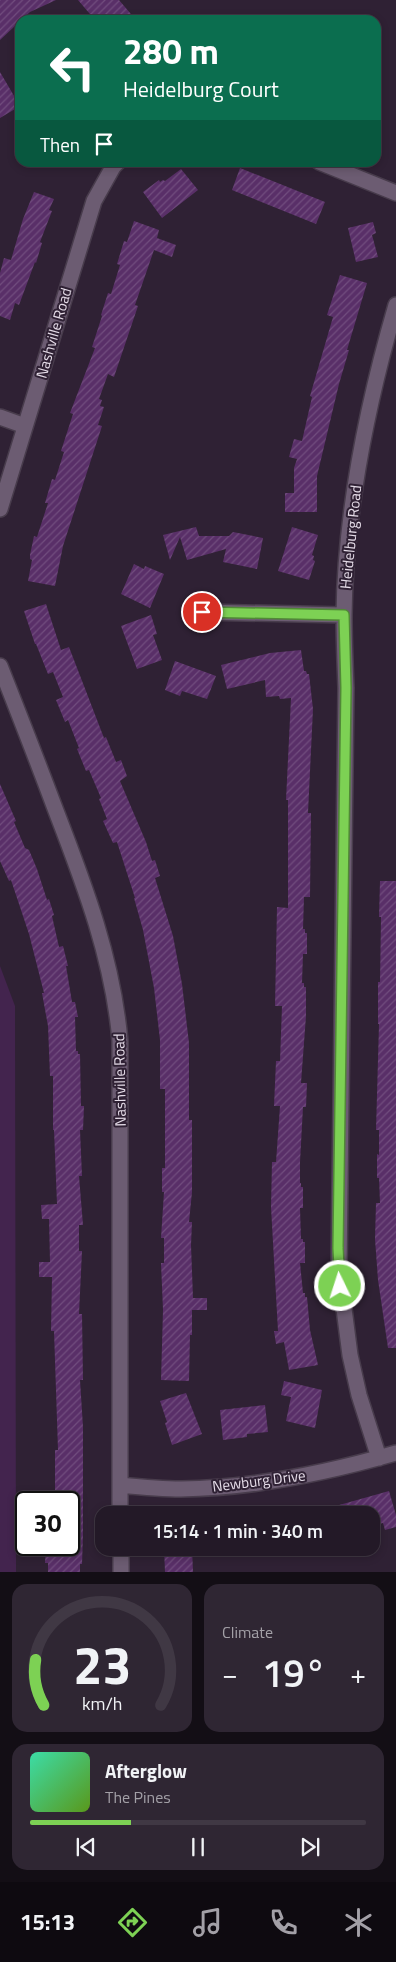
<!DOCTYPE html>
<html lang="en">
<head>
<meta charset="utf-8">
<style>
	body { margin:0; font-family:"Titillium Web",sans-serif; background:#2f2633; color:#f1f3f6; height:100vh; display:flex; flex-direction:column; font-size:19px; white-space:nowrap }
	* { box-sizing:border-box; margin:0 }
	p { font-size:16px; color:#a3a0a7 }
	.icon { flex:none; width:28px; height:28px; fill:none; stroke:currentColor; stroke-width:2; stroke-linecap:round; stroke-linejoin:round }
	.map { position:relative; height:1572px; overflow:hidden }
	.details { display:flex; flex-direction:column; gap:12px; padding:12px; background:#130e15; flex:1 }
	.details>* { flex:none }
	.hud { position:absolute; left:15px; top:15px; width:366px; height:152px; border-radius:15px; box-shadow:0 2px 8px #0003,0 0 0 1px #403844; background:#0b6e4f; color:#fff; overflow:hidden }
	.speed { position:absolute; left:15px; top:1491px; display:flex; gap:10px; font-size:25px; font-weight:700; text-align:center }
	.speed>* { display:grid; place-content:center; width:65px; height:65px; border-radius:50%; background:#231927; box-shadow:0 2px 8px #0003,0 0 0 1px #403844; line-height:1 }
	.speed .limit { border:2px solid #111; border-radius:8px; background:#fff; color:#111 }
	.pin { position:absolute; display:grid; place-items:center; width:42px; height:42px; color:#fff; margin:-21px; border:2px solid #fff; border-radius:50%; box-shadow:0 1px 5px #0007 }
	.me { position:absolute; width:55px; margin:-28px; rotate:356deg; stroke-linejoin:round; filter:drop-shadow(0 0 4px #0008) }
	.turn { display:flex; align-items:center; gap:18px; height:105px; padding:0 25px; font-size:22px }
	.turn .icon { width:65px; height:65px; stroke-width:2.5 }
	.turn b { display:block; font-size:35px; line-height:42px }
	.then { display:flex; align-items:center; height:48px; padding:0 25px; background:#0003; gap:10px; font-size:19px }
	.big { font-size:38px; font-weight:600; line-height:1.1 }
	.details .card { flex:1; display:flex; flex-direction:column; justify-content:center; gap:8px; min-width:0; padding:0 18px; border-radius:15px; background:#2f2633 }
	.details .dial { align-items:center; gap:0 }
	.dial svg { height:130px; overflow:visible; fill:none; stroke:#403844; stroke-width:7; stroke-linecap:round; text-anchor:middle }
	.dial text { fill:#f1f3f6; stroke:none }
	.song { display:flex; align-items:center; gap:15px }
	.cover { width:60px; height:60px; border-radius:8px; background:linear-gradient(135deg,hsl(160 70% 55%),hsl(90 70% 35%)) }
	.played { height:5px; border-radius:2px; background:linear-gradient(90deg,#7dd154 30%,#403844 30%) }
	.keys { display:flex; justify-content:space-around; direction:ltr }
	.heat { display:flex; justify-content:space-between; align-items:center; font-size:28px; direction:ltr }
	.details .tiles { flex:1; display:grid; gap:12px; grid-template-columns:1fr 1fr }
	.card:last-child { grid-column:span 2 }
	.trip { position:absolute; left:95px; top:1506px; width:285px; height:50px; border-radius:15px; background:#231927; box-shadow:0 2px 8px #0003,0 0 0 1px #403844; font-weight:600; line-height:50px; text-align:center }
	.menu { display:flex; height:80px; justify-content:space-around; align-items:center; background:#0e0a10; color:#a3a0a7 }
	.menu .icon { width:35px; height:35px }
	.menu .selected { color:#7dd154 }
	.menu b { font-size:22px; color:#f1f3f6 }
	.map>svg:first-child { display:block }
	.green { fill:#43244e }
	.building { fill:url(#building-hatch) }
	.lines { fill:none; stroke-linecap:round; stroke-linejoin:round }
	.minor-casing { stroke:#483c4c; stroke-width:18 }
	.minor { stroke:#6c5c72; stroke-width:15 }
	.route-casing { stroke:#518837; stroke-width:12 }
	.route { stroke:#7dd154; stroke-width:9 }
	.labels { text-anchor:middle; stroke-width:4; stroke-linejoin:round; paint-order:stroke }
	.street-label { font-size:15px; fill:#e5dce8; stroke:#2f2134 }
</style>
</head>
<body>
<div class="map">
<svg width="396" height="1572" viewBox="0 0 396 1572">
	<defs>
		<pattern id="building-hatch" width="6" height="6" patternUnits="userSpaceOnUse" patternTransform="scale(1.25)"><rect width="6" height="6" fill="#592f68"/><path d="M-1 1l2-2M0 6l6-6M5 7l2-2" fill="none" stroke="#714d7e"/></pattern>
	</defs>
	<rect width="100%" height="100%" fill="#2f2134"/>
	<!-- green -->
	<path class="green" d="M0,966L15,1006L16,1572H0Z"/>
	<!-- building -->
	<path class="building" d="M0,0H56L30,12L0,40Z
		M78,0H119L136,20H95Z
		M0,72L20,106L0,118Z
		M240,168L325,202L316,224L232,190Z
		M181,169L198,190L162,218L143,192L159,180L160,182L163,180L165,181Z
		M34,192L54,199L49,210L52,211L40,242L42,243L36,263L35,262L19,305L15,303L10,320L0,316V273L4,258L11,260L23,219Z
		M134,221L159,230L157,238L176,245L172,257L154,250L135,305L138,306L114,377L108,374L99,399L102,400L100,406L104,407L98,425L102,426L63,546L55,586L28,581L32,560L30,559V555L34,536L37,537L48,503H45L52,479L55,480L64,452L61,451L73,414L70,413L95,348L92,347L102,316L101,315L108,293L111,294L120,265L117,264L124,241L127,242Z
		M373,222L376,233L372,235L378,257L356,262L348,228Z
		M340,275L367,283L347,350H349L339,384L317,476V512H285V493H294V468L297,459L289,457L294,439L302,441L312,397L310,396L333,317L327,315Z
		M196,527L199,536H229L233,532L263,538L257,569L223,562L226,549L187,560L180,537L170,560L163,535Z
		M292,527L318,535L312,555L314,556L313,560L315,561L309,580L278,571Z
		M134,564L144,569L145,566L164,574L150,608L121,594Z
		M46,604L61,650L69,647L104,738L106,737L116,762L121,760L127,776L120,781L146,842L152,861L155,860L160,876L155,878L173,936L182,984L189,1043V1120H192V1192L189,1222H192L191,1245L193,1298H207V1310H192V1335H190L189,1381L161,1380L163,1310L161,1263H164V1238H161L164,1192H162V1168H165V1089H160V1040L154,988L143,930L134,898H135L117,842L113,843L103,821L107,819L99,799L101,798L89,770L86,771L77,749L79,748L68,720L65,722L56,700L63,697L53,672L48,674L36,644H35L24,611Z
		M151,615L157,634L153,635L162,660L137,669L121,626Z
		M301,650L304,671H306L307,674H309L313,709L308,813H311L310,897H304L303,929H305V933H307V954H303L302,983H304V987H306V1016L301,1083H307L306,1107H303L300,1162V1183H301V1187H303V1208H300L301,1239H303V1242H305V1263H300L303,1293H305V1297H307L310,1330L318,1365L289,1370L284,1342L276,1344L274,1331H278L271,1207L272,1162H276L280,1106H274L276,1061H280L282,1006H275L277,907L288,908V800H286L291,698L280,699L279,696L266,697L265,680L227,689L221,665L270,653Z
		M175,661L216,676L207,699L182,691L180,696L165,690Z
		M0,784L16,821L14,822L25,848L29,850L37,869L47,900L49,899L54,915L52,916L59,947L63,946L68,966H66L72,1002H75L78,1017H75L76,1051H78V1054H80L81,1106H84L83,1130H80L82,1176H79L83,1225H79V1251H82L79,1314H82L83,1380H80L83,1427V1536L82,1564H80V1572H48V1563H45L46,1546L69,1547V1502H55V1450H58L54,1331H51L52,1277H39V1262H50L49,1219H42L41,1205L57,1204L54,1130H53V1076H50L48,1026L42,993H44L29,934L11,880L9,881L0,861Z
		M380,881H396V1348H388L378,1280L375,1239L376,1203H380L379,1178H377V1154L379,1155V1130H376L379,1024H378V982H380L381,917H379Z
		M284,1381L322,1390L315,1428L286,1421L291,1397L281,1395Z
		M186,1393L202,1434L172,1445L165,1423L167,1422L160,1401Z
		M265,1405L268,1432L247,1434V1437L223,1440L220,1410Z
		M389,1491L396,1515V1527L385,1530L383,1523L371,1526V1515H318V1511Z
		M164,1548H192L193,1572H165Z"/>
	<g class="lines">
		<!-- minor casing -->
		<g class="minor-casing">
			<path id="minor" d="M319,162L396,193
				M0,417L25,426
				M0,509L94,201L113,167L118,162
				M203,612L344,615
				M0,666C19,714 38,763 56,811C85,886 113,960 120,1041V1515
				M379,1458L359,1395L350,1355L339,1270L346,688C345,664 344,640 344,616C345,511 367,405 396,305
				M120,1485C140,1487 161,1489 181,1489C254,1488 327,1473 396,1453
				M121,1548V1572"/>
		</g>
		<!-- minor -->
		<use href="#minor" class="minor"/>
	</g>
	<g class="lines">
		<!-- route casing -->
		<g class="route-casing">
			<path id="route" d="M202,612L344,615L346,688L338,1248L340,1286"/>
		</g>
		<!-- route -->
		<use href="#route" class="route"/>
	</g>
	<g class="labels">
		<!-- street labels -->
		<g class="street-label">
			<text transform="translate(54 333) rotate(-74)" y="5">Nashville Road</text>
			<text transform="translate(351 537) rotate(-84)" y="5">Heidelburg Road</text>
			<text transform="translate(120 1080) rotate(-91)" y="5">Nashville Road</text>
			<text transform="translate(259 1481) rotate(-7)" y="5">Newburg Drive</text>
		</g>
	</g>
</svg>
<div class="speed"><div class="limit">30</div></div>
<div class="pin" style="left:202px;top:612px;background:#d93025"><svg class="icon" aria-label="arrive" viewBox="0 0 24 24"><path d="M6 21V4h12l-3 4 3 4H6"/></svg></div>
<svg class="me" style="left:340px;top:1286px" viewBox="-20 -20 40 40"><circle r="17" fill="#7dd154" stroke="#fff" stroke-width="3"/><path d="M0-11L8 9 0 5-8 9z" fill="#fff"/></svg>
<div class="trip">15:14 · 1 min · 340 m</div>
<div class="hud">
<div class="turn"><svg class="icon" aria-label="left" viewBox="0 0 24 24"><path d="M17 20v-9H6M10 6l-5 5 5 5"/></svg><div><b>280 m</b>Heidelburg Court</div></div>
<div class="then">Then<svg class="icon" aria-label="arrive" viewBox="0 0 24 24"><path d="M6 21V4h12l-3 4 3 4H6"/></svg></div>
</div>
</div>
<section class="details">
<div class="tiles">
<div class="card dial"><svg viewBox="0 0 100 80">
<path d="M14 69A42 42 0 1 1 86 69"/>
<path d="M14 69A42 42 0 0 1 9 41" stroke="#7dd154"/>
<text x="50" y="56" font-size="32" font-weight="700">23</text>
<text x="50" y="72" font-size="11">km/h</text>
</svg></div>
<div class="card"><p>Climate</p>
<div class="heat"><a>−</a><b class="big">19°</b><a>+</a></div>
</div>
<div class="card">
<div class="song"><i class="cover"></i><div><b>Afterglow</b><p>The Pines</p></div></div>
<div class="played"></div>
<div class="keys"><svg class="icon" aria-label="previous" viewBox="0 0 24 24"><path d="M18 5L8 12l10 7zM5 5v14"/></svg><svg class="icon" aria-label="pause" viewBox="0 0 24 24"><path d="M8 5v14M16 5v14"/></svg><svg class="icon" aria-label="next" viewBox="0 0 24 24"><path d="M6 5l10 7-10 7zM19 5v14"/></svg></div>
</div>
</div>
</section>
<nav class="menu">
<b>15:13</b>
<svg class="icon selected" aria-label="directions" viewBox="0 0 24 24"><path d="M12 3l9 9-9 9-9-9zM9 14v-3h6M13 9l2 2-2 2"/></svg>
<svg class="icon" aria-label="music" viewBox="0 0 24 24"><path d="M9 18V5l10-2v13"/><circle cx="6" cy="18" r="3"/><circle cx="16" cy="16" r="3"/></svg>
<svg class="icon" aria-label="phone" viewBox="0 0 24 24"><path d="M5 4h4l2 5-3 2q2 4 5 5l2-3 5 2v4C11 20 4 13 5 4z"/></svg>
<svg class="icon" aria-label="climate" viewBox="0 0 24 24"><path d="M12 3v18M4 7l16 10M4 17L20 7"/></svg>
</nav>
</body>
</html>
